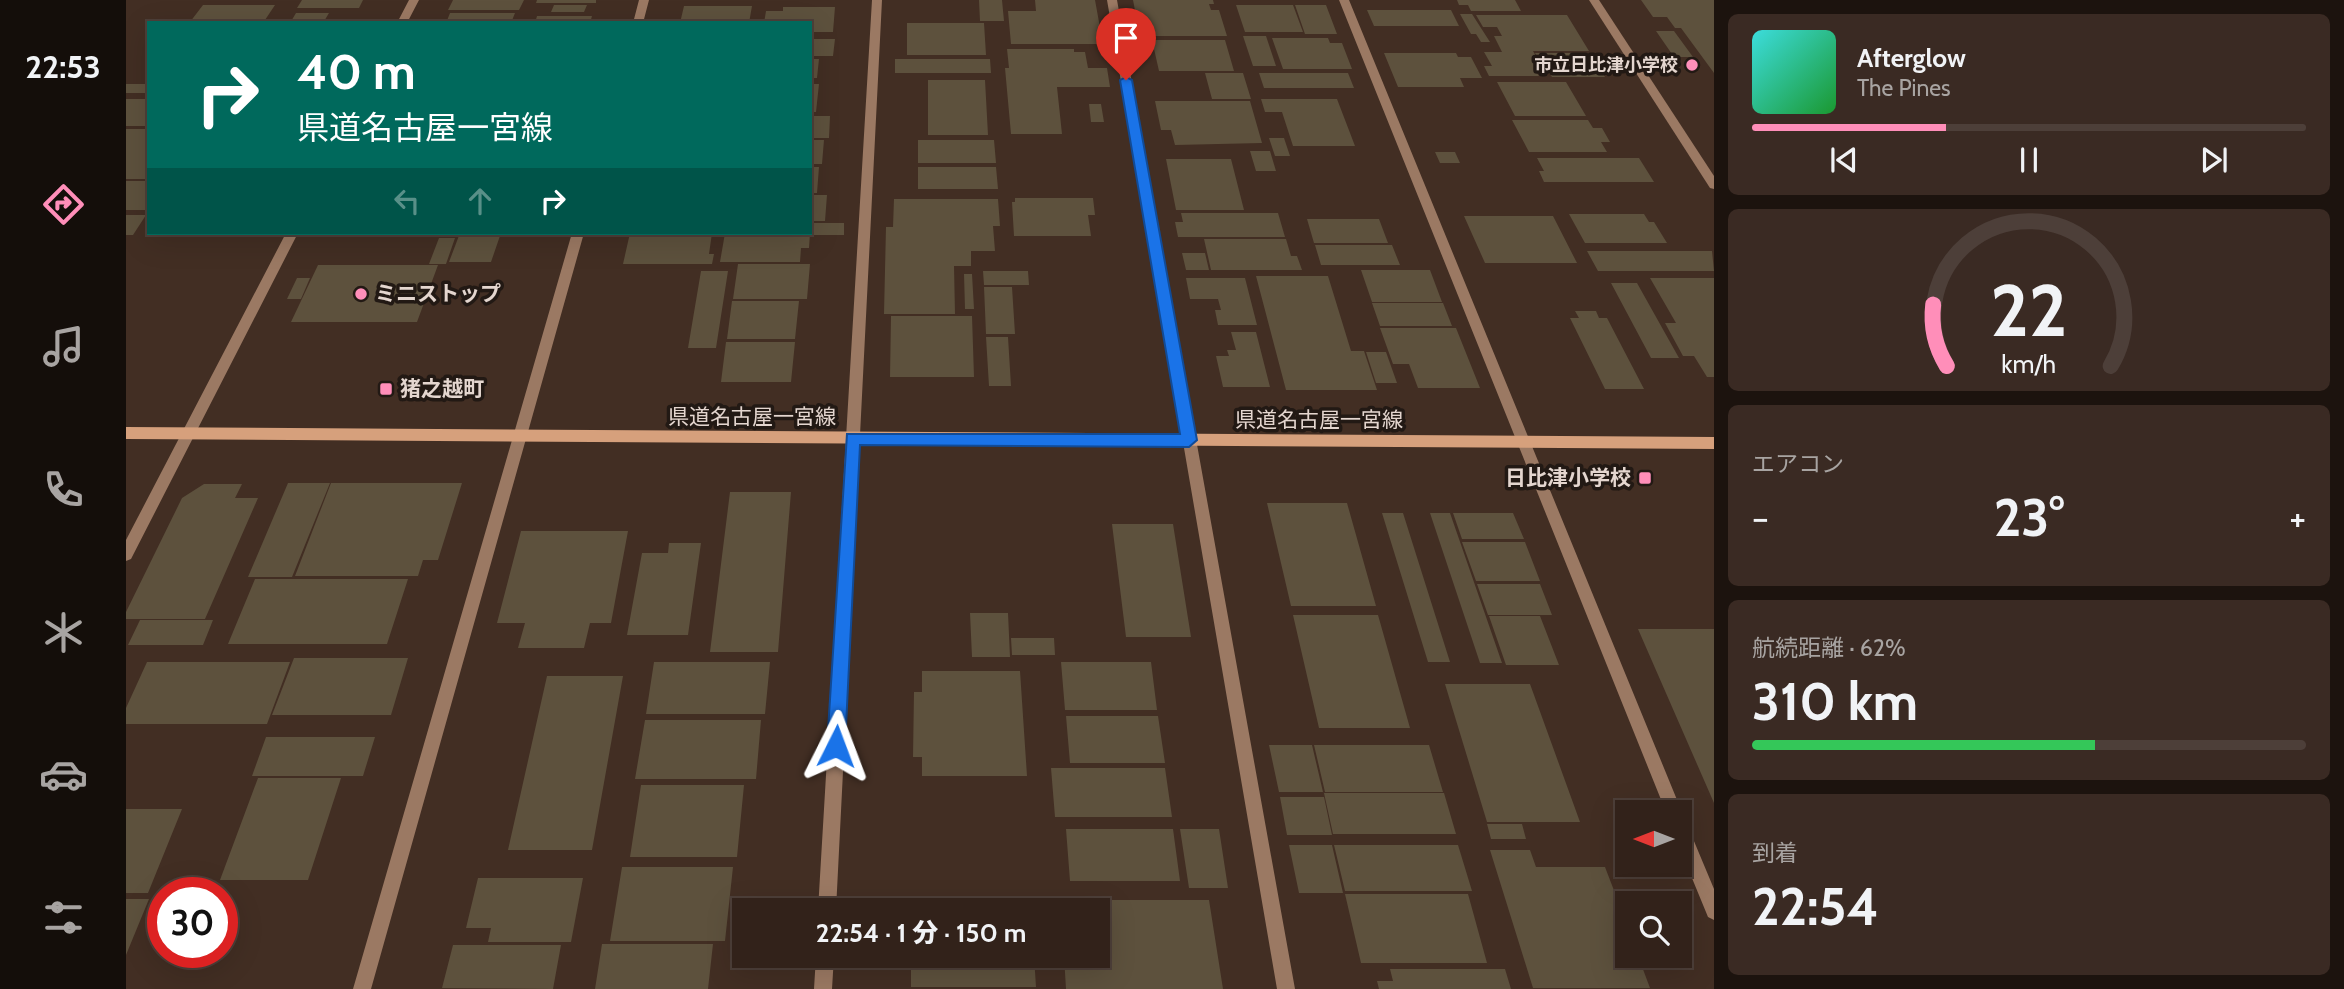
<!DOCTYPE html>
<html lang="ja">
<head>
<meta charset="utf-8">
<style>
	body { margin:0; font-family:Cabin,"Noto Sans JP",sans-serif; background:#3a2a23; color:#f1f3f6; height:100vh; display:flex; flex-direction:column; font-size:26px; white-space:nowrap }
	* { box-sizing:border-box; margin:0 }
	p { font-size:23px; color:#a8a4a2 }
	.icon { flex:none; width:38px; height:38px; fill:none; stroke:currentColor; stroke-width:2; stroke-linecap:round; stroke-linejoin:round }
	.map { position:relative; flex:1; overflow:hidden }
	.details { display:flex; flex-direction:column; gap:14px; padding:14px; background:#1c130e; width:630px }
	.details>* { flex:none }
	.top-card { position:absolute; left:21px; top:21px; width:665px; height:214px; border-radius:0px; box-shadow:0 7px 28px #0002,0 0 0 2px #4d3f39; background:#00695c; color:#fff; overflow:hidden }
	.needle { width:46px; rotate:270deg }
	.buttons { position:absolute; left:1489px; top:800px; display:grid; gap:14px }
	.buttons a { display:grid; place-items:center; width:77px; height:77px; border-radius:0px; background:#32221a; box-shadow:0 7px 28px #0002,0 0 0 2px #4d3f39; font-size:35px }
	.speed { position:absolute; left:21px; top:877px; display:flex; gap:14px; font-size:35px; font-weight:700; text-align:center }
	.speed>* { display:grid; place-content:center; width:91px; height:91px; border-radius:50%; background:#32221a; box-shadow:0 7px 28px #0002,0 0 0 2px #4d3f39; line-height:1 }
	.speed .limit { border:10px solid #d22; background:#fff; color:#111 }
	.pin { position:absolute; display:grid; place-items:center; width:60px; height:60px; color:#fff; margin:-72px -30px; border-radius:50% 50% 50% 0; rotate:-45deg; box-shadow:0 0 7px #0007 }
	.pin .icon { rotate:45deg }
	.me { position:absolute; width:77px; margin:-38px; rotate:3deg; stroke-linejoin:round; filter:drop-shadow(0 0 5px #0008) }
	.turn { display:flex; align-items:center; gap:24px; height:147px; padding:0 35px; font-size:32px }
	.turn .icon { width:91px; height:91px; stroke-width:2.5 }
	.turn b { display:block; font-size:49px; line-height:60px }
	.lanes { display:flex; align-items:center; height:66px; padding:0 35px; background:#0003; justify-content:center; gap:35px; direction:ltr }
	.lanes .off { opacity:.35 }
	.big { font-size:52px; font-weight:800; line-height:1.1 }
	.details .widget { flex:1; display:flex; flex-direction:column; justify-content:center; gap:10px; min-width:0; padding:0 24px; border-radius:10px; background:#3a2a23 }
	.details .dial { align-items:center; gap:0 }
	.dial svg { height:182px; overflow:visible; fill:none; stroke:#4d3f39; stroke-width:7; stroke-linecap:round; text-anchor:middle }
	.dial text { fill:#f1f3f6; stroke:none }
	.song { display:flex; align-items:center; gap:21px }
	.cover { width:84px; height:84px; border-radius:10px; background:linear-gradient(135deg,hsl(180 70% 55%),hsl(130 70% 35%)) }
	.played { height:7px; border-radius:4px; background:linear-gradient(90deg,#ff8eb9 35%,#4d3f39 35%) }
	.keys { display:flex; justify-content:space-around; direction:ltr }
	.heat { display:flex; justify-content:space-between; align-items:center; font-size:38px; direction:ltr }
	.charge { height:10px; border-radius:5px; background:linear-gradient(90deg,#34c759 62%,#4d3f39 0) }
	.trip { position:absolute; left:606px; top:898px; width:378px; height:70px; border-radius:0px; background:#32221a; box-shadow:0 7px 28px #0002,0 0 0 2px #4d3f39; font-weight:800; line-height:70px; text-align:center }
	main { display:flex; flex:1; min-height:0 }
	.menu { display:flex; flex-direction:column; width:126px; justify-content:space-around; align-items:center; background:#140e0a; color:#a8a4a2 }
	.menu .icon { width:49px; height:49px }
	.menu .selected { color:#ff8eb9 }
	.menu b { font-size:32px; color:#f1f3f6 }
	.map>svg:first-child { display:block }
	.building { fill:#5d513d }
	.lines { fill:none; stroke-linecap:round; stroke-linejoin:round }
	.minor { fill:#9b7963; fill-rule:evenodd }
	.tertiary { fill:#9b7963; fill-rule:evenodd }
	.secondary { fill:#d6a07c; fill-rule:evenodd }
	.route { fill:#1a73e8; stroke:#114b97; stroke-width:2 }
	.poi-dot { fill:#ff8eb9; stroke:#221914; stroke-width:2.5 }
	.labels { text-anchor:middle; stroke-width:7; stroke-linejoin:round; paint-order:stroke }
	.far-poi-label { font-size:18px; font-weight:bold; fill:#e4d6cf; stroke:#221914; text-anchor:end }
	.poi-label { font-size:21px; font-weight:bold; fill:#e4d6cf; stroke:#221914; text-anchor:start }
	.street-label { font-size:21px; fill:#e4d6cf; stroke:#221914 }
</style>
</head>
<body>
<main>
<nav class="menu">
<b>22:53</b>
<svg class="icon selected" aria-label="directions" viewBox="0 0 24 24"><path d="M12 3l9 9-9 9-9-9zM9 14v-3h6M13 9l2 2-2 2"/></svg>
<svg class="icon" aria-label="music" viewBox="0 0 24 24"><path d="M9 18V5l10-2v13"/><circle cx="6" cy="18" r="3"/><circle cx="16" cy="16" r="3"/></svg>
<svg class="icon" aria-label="phone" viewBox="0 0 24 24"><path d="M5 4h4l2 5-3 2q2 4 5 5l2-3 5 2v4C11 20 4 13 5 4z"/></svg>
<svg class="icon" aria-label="climate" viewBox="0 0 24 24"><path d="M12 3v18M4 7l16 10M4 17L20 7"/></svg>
<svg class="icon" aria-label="car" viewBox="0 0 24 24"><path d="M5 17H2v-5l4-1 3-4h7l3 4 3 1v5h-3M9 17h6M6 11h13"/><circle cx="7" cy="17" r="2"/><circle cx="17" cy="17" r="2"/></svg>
<svg class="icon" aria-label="filters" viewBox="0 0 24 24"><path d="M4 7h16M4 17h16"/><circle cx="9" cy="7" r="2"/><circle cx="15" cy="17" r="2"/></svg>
</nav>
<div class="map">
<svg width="1588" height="989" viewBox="0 0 1588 989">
	<rect width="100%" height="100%" fill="#422e23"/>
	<!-- building -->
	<path class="building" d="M176,0H237L233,8H171Z
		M327,0H398L393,10H322Z
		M411,0H470V3H410Z
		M853,0H876L878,21H854Z
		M909,0H969L977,44H885L882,11H910Z
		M1007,0H1087L1088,4H1083L1085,10H1093L1101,36H1014Z
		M1331,0H1389L1395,11H1345L1342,5H1333Z
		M1515,0H1588V73L1555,28H1549L1541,17H1527Z
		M77,5H149L137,23L64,22Z
		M428,5H461L458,12H425Z
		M1110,5H1167L1177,32H1119Z
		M1169,5H1200L1211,34H1179Z
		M558,6H626L623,23H554Z
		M657,7H709L707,32H684V23H638L640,11H657Z
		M1241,10H1325L1333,26H1248Z
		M170,13H203L197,23H164Z
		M324,13H389L385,23H320Z
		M1334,14H1346L1364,42H1355L1350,34H1345Z
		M1350,15H1441L1463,51H1407L1417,69H1408L1413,76H1363L1358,66H1366L1358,52H1376L1368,36H1376L1371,27H1357Z
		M411,16H466L464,23H409Z
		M781,23H858L860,55H781Z
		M1530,31H1548L1567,57H1548Z
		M1117,36H1140L1150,66H1127Z
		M1146,38H1202L1204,43H1216L1226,69H1157Z
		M684,39H709L707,56H684Z
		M1026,40H1099L1108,71H1033Z
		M881,49H948V52H959L962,68H981L984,87H931L936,134H885L879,68H883Z
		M1258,53H1330L1332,57H1345L1356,78H1334L1338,87H1272Z
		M1409,53H1459L1466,64H1471L1479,77H1426Z
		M684,59H693L691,78H684Z
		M769,59H864L865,73H769Z
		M1079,73H1117L1125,99H1086Z
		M1133,73H1222L1228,88H1138Z
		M802,80H859L862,135H802Z
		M1371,82H1440L1460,116H1389Z
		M0,84H23V93H0Z
		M684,84H693L690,112H684Z
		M0,99H23V126H0Z
		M1135,99H1211L1229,146H1167L1156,112H1139Z
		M1029,101H1124L1136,143L1049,145L1045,130H1035Z
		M963,104H975L978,122H965Z
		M684,116H704L703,138H684Z
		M1386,120H1462L1467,128H1476L1484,142H1475L1481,152H1403Z
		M0,129H23V179H0Z
		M1143,138H1158L1164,156H1149Z
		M684,140H698L696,164H684Z
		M792,140H868L870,163H792Z
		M1124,151H1144L1150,171H1130Z
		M1309,152H1329L1334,163H1314Z
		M1411,158H1513L1528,182H1418L1413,171H1418Z
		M1040,159H1105L1118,210H1050Z
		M684,167H693L691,193H684Z
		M792,167H870L872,189H792Z
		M0,181H23V210H0Z
		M684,195H701L699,221H684Z
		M889,198H967L969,215H962L965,236H888L886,202H889Z
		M768,199H872L874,226H867L869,251H845V266H828L829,314H758L760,227H767Z
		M1055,213H1152L1159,237H1052L1049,222H1057Z
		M1443,214H1518L1523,222H1528L1541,243H1459Z
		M0,215H20L7,235H0Z
		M1338,216H1427L1451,263H1359Z
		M1181,219H1253L1262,243H1188Z
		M687,223H718V235H686Z
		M334,233H375L365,262H323Z
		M504,233H586L583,254H588L586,264H497Z
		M599,233H684L683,248H675L674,262H594Z
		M313,238H329L320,264H303Z
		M1078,239H1160L1165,256H1171L1176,270H1085Z
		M1189,245H1266L1274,265H1195Z
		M1461,251H1586L1588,271H1472Z
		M1056,253H1079L1083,270H1060Z
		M612,264H684L681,299H607Z
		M192,265H312L291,322H165Z
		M1235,270H1304L1316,302H1246Z
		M575,271H602L590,348H562Z
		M857,271H902L903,285H858Z
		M838,274H846L848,309H839Z
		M1130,276H1202L1225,351H1238L1251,390H1160Z
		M171,278H184L175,299H161Z
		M1060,278H1119L1131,325H1092L1089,310H1095L1092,299H1064Z
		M1524,278H1588V377H1581L1568,356H1557L1539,323H1550Z
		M1485,283H1511L1553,358H1525Z
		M858,287H886L889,334H860Z
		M606,301H673L669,339H601Z
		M1246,303H1317L1326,326H1254Z
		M1449,311H1470L1473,318H1481L1518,389H1479L1444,318H1453Z
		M765,316H846L848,377H764Z
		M1254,328H1330L1354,388H1292L1283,364H1267Z
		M1105,332H1130L1144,387H1097L1090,356H1103L1101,350H1110Z
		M860,337H882L885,386H863Z
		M600,342H669L665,382H595Z
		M1240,352H1260L1271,383H1250Z
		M162,483H204L166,577H122Z
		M205,483H336L312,560H297L292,576H169Z
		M78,484H116L109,498H132L79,619H0V612L56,498Z
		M604,492H665L652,652H584Z
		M1141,503H1221L1250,606H1165Z
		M1256,513H1277L1324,662H1302Z
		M1304,513H1324L1376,663H1354Z
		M1327,513H1387L1398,539H1336Z
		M986,524H1047L1065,637H1000Z
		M395,531H502L485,623H464L458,648H392L399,623H371Z
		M1336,542H1399L1414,581H1350Z
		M543,543H575L562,635H501L516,553H542Z
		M129,579H282L261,644H102Z
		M1351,584H1414L1426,615H1362Z
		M844,613H882L884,657H846Z
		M1167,615H1252L1284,728H1193Z
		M1363,616H1414L1433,665H1380Z
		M14,620H87L77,645H2Z
		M1512,629H1588V803Z
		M885,638H928L929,655H886Z
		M168,658H282L265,715H146Z
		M21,662H164L141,724H0V708Z
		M528,662H644L639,714H520Z
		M935,662H1025L1031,710H939Z
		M796,671H894L901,776H796V757H787L788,692H796Z
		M421,676H497L466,850H382Z
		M1319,684H1404L1454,822H1361Z
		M940,716H1032L1039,763H944Z
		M519,720H635L630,779H509Z
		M140,737H249L237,776H126Z
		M1143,745H1186L1197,792H1153Z
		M1188,745H1303L1317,792H1199Z
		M925,768H1039L1046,817H929Z
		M132,778H215L182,880H94Z
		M515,785H618L611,857H504Z
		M1198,793H1318L1330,834H1207Z
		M1154,797H1198L1206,835H1161Z
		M0,809H56L22,893H0Z
		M1361,824H1396L1400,839H1365Z
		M940,829H1047L1054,881H944Z
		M1054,829H1093L1102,888H1063Z
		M1163,845H1206L1217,893H1173Z
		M1208,845H1332L1346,891H1219Z
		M1364,850H1404L1410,867H1479L1502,927V956H1512L1524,988H1407Z
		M496,867H607L599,941H484Z
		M352,878H457L445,942H362L365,928H340Z
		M1219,894H1342L1361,963H1235Z
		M0,899H23L0,955Z
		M934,900H1083L1097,989H940L938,956H971V910H935Z
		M476,944H587L582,989H469Z
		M327,945H435L427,989L316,988Z
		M785,956H908L910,987H785Z
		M1264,969H1379L1385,989H1253L1251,981H1267Z"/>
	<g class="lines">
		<!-- minor -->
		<path class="minor" d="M283,0H293L281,23H271Z
			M513,0H523L517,23H507Z
			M746,0H756L710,910H692Z
			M981,0H991L1169,989H1151Z
			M1213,0H1223L1556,812L1554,818V812H1540Z
			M160,233H172L5,559L0,561V540Z
			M446,233H458L245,989H227Z
			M1554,819L1560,822L1588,889V920L1582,917L1554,849Z
			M690,956H708L706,989H688Z"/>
		<!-- tertiary -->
		<path class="tertiary" d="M1463,0H1473L1588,176V189L1584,188Z"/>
		<!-- secondary -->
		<path class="secondary" d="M0,427L1588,437V449L0,439Z"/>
	</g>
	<!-- route -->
	<path class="route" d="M1000,77L1006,80L1071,440L1063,447L734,445L719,746L717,753L710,756L704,753L701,746L721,434H1054L994,80Z"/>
	<!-- markers -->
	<g class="poi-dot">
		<circle cx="1566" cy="65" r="7"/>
		<circle cx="235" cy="294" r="7"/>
		<rect x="253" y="382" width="14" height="14" rx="3.5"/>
		<rect x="1512" y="471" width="14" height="14" rx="3.5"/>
	</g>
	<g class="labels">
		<!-- far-poi labels -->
		<g class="far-poi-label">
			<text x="1552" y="71">市立日比津小学校</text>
		</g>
		<!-- poi labels -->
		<g class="poi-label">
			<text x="249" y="301">ミニストップ</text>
			<text x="274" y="396">猪之越町</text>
			<text x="1505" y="485" text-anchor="end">日比津小学校</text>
		</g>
		<!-- street labels -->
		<g class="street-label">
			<text x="626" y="424">県道名古屋一宮線</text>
			<text x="1193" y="427">県道名古屋一宮線</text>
		</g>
	</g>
</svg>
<div class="buttons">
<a><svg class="needle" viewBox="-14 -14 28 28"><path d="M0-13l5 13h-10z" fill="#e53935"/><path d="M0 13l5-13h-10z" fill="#a8a4a2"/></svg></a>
<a><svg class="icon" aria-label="search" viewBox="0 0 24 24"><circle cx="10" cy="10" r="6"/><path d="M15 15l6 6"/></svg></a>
</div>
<div class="speed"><div class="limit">30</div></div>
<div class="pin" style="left:1000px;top:80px;background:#d93025"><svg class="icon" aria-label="arrive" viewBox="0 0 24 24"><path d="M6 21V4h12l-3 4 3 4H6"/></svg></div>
<svg class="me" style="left:710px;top:746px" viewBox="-20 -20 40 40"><path d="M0-17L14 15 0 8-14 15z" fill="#1a73e8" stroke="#fff" stroke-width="4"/></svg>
<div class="trip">22:54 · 1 分 · 150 m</div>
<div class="top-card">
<div class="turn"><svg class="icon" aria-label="right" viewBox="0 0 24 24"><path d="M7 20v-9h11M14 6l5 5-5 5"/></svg><div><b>40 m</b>県道名古屋一宮線</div></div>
<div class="lanes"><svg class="icon off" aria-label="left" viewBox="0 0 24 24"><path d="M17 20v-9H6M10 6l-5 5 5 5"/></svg><svg class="icon off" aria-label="ahead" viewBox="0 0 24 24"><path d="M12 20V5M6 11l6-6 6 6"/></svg><svg class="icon" aria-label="right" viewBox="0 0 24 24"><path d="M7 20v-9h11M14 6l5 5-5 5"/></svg></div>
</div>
</div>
<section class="details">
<div class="widget">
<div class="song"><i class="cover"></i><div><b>Afterglow</b><p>The Pines</p></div></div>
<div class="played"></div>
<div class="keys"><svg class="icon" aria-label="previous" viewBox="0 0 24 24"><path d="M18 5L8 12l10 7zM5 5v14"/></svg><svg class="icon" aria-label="pause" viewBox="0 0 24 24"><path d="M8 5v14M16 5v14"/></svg><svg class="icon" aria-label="next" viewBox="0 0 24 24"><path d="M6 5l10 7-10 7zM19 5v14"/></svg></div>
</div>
<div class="widget dial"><svg viewBox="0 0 100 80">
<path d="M14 69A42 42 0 1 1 86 69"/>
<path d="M14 69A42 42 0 0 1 8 42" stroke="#ff8eb9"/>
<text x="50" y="56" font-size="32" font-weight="700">22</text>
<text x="50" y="72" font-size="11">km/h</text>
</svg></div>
<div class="widget"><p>エアコン</p>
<div class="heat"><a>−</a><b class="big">23°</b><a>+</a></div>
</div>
<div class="widget"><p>航続距離 · 62%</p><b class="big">310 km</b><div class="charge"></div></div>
<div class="widget"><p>到着</p><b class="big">22:54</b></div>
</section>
</main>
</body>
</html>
